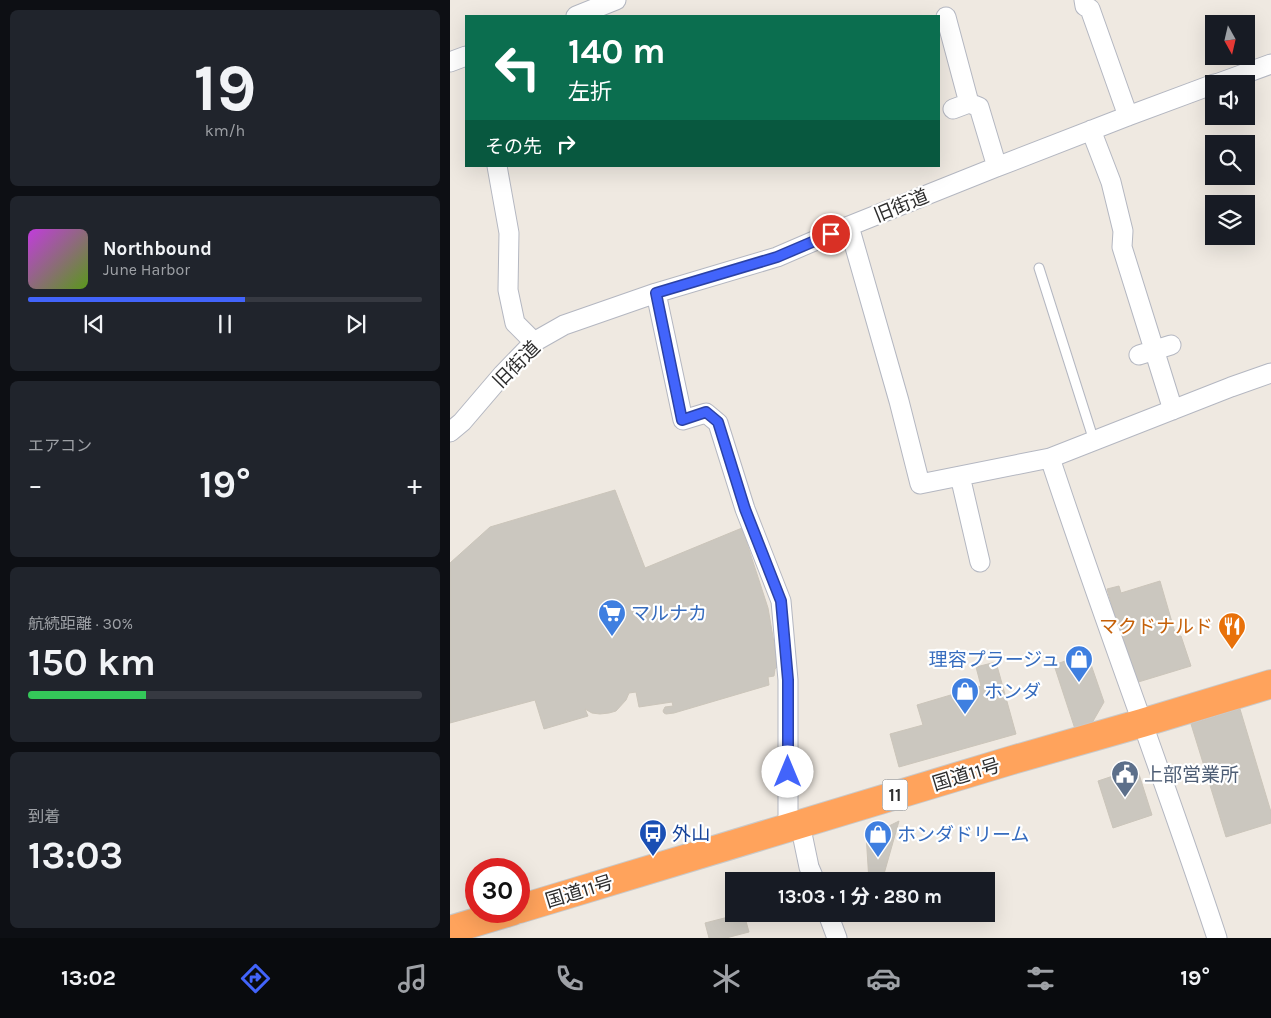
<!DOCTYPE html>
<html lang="ja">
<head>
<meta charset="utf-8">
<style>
	body { margin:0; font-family:Karla,"Noto Sans JP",sans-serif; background:#20242c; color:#f1f3f6; height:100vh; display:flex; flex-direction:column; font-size:19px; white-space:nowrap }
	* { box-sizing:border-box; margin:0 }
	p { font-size:16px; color:#9ea1a6 }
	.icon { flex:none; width:28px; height:28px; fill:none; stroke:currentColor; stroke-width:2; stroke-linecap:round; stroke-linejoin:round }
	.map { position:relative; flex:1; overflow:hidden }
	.drawer { display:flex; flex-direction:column; gap:10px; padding:10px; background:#0d0f14; width:450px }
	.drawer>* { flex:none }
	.guide { position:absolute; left:15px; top:15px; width:475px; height:152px; border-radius:0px; box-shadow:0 5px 20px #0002; background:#0b6e4f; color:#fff; overflow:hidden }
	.needle { width:32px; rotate:172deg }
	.controls { position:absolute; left:755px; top:15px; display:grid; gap:10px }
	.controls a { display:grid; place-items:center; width:50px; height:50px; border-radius:0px; background:#171b24; box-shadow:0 5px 20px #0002; font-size:25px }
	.speed { position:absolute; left:15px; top:858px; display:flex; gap:10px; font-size:25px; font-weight:700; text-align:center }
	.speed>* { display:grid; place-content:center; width:65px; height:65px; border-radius:50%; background:#171b24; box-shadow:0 5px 20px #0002; line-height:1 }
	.speed .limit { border:8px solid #d22; background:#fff; color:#111 }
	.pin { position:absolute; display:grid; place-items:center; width:42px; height:42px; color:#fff; margin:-21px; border:2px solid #fff; border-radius:50%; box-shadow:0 1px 5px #0007 }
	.me { position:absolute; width:55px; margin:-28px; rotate:0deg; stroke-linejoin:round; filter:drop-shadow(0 0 4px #0008) }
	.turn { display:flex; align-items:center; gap:18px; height:105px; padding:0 20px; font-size:22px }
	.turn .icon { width:65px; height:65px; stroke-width:2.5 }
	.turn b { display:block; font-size:35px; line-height:42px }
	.then { display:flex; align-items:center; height:48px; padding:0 20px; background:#0003; gap:10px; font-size:19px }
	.big { font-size:38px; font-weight:700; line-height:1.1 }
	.drawer .widget { flex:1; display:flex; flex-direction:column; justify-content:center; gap:8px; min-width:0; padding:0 18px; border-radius:8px; background:#20242c }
	.drawer .dial { align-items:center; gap:0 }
	.dial b { font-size:65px; line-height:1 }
	.song { display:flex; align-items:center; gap:15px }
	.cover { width:60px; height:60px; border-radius:8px; background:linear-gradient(135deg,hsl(290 70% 55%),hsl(90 70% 35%)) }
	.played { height:5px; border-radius:2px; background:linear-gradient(90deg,#4264fb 55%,#363941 55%) }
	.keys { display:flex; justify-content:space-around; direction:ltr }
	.heat { display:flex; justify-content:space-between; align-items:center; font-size:28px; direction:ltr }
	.charge { height:8px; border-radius:4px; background:linear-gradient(90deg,#34c759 30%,#363941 0) }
	.trip { position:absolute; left:275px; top:872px; width:270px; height:50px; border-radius:0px; background:#171b24; box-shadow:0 5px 20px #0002; font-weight:700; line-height:50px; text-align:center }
	.tabs { display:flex; height:80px; justify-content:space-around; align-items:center; background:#090b0e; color:#9ea1a6 }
	.tabs .icon { width:35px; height:35px }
	.tabs .on { color:#4264fb }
	.tabs b { font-size:22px; color:#f1f3f6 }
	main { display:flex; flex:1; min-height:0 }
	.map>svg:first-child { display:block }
	.building { fill:#cbc7bf; stroke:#cbc5ba }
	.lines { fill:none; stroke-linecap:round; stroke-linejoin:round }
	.lane-casing { stroke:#b4b7c1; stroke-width:11 }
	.street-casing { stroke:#b4b7c1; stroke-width:21 }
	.highway-casing { stroke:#c9c9c9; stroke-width:30 }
	.lane { stroke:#fff; stroke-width:9 }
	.street { stroke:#fff; stroke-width:19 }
	.highway { stroke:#ffa35c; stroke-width:28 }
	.route-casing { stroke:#2b41a3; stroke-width:12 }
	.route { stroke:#4264fb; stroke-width:9 }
	.labels { text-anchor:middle; stroke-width:4.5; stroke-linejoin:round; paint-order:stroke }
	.shield { fill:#fff; stroke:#6d6d6d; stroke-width:1 }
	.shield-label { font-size:18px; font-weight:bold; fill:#2e2e2e }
	.street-label { font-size:19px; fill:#2e2e2e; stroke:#fff }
	.shop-label { font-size:19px; fill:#366cbe; stroke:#fff; text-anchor:start }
	.food-label { font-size:19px; fill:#c56008; stroke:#fff; text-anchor:end }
	.service-label { font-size:19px; fill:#4e5e75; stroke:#fff; text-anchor:start }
	.transit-label { font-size:19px; fill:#164399; stroke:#fff; text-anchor:start }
</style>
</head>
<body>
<main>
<section class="drawer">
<div class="widget dial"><b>19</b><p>km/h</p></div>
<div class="widget">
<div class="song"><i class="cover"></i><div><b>Northbound</b><p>June Harbor</p></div></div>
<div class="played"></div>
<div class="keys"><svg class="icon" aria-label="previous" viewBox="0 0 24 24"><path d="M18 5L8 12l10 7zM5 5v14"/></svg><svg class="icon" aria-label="pause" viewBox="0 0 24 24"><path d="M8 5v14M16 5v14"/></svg><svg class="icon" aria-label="next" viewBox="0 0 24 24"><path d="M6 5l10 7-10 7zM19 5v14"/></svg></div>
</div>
<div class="widget"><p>エアコン</p>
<div class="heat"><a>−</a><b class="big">19°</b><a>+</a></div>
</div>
<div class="widget"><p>航続距離 · 30%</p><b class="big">150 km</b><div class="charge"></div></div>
<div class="widget"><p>到着</p><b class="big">13:03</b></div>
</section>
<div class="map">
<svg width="821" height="938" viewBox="0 0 821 938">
	<rect width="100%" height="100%" fill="#efe9e1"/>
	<!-- building -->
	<path class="building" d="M165,490L195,568L292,528L318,608L328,666L325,669L324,676L318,677L319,685L224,713L216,714L214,713L213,711L215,707L223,706L222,702L189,707L186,692L179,693L176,700L166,711L159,713L150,714L142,713L135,709L138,716L94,729L85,700L0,723V563L40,527Z
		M710,581L726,636H731L741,666L685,683L657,589L669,586L671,593Z
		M637,653L654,702L642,723L625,729L604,665Z
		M546,662L566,734L449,767L440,734L473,725L467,705L531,686L526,667Z
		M790,709L821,812V823L776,837L741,724Z
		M687,768L702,815L663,828L648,781Z
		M449,821L432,881H419L416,834L429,833L433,829Z
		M290,914H294L299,932L276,938H259L255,923Z"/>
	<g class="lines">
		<!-- lane casing -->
		<g class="lane-casing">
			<path id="lane" d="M589,268L644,441"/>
		</g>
		<!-- street casing -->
		<g class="street-casing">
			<path id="street" d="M634,0L635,6L640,9L678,116
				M126,16L166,0
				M496,17L519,103
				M0,62L16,56
				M766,84L821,64
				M503,109L519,103L529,107L547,167
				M641,130L661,182L673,231L672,247L723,410
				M47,166L59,233L58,290L65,323L84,342
				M399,226L449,401L470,484L600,458C653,619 714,777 767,938
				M206,293L233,420L256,413L268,423L295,509L331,601L338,680V828
				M689,355L721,345
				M0,432L12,422L53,374L84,342L114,325L206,293L327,257L399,226L544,168L678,116L764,84
				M600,458L781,387L821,373
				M510,476L530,562
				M350,824L359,867L365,881
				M378,914L387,938"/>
		</g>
		<!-- highway casing -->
		<g class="highway-casing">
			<path id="highway" d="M69,909L559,761L692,723L821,684
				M0,930L63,911"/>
		</g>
		<!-- lane -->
		<use href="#lane" class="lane"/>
		<!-- street -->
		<use href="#street" class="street"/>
		<!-- highway -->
		<use href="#highway" class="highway"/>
	</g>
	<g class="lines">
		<!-- route casing -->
		<g class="route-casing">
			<path id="route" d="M338,772V680L331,601L295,509L268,422L256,412L232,420L206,293L327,257L381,234"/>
		</g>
		<!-- route -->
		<use href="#route" class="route"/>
	</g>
	<!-- icons -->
	<defs>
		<g id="supermarket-pin" transform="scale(1.4375)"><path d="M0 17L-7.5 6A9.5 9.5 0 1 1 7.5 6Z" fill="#3f7fe0" stroke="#fff"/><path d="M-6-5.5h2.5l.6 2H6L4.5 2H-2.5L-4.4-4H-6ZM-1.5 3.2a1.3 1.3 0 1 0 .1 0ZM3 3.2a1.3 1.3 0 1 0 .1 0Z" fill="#fff"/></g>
		<g id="restaurant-pin" transform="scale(1.4375)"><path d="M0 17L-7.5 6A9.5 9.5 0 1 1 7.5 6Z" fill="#e8710a" stroke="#fff"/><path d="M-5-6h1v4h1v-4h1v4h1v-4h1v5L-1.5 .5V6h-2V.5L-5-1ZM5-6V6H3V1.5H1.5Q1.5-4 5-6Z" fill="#fff"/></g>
		<g id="shop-pin" transform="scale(1.4375)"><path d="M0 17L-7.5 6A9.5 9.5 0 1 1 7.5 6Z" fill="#3f7fe0" stroke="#fff"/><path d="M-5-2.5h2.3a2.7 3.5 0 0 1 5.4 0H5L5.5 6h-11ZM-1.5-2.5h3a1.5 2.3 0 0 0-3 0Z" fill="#fff"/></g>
		<g id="civic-pin" transform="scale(1.4375)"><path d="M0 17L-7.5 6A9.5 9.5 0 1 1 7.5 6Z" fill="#5c6f8a" stroke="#fff"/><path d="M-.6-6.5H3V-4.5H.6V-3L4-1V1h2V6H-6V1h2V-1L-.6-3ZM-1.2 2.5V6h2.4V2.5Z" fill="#fff"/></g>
		<g id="bus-pin" transform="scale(1.4375)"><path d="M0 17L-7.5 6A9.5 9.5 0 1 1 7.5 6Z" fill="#1a4fb4" stroke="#fff"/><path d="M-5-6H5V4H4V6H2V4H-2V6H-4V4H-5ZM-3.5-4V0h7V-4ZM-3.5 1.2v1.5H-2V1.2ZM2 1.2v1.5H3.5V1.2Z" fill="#fff"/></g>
	</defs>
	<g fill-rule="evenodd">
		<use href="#supermarket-pin" x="162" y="613"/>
		<use href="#restaurant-pin" x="782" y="626"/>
		<use href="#shop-pin" x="629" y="659"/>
		<use href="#shop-pin" x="515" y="691"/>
		<use href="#civic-pin" x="675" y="774"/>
		<use href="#bus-pin" x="203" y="833"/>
		<use href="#shop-pin" x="428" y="834"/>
	</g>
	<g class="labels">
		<!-- shield labels -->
		<rect class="shield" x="432.5" y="779.5" width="25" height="31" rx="4"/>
		<g class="shield-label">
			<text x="445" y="801">11</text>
		</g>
		<!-- street labels -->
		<g class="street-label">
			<text transform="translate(451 205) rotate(-22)" y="7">旧街道</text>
			<text transform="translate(66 364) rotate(-45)" y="7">旧街道</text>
			<text transform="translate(516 774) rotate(-17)" y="7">国道11号</text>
			<text transform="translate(129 891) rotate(-17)" y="7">国道11号</text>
		</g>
		<!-- shop labels -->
		<g class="shop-label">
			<text x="181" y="620">マルナカ</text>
			<text x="610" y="666" text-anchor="end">理容プラージュ</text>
			<text x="534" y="698">ホンダ</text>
			<text x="447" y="841">ホンダドリーム</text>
		</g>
		<!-- food labels -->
		<g class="food-label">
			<text x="763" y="633">マクドナルド</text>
		</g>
		<!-- service labels -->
		<g class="service-label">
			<text x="694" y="781">上部営業所</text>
		</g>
		<!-- transit labels -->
		<g class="transit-label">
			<text x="222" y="840">外山</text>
		</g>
	</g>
</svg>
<div class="controls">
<a><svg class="needle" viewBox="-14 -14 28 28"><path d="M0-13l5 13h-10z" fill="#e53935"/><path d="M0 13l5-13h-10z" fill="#9ea1a6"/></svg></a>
<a><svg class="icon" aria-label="sound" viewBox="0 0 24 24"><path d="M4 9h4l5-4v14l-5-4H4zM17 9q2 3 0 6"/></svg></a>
<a><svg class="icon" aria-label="search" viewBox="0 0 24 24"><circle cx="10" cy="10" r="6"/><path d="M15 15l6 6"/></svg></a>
<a><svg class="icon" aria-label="layers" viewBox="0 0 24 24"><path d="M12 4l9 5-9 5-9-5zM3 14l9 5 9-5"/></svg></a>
</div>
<div class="speed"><div class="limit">30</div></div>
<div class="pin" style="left:381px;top:234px;background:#d93025"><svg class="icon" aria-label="arrive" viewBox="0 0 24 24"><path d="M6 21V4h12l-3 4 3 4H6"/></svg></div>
<svg class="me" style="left:338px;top:772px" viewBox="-20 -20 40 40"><circle r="19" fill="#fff"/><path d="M0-13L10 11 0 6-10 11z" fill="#4264fb"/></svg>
<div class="trip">13:03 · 1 分 · 280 m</div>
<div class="guide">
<div class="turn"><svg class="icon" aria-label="left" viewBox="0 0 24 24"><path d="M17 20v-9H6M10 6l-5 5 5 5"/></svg><div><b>140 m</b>左折</div></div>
<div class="then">その先<svg class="icon" aria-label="right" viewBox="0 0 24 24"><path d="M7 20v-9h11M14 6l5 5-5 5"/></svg></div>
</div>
</div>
</main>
<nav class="tabs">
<b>13:02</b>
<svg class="icon on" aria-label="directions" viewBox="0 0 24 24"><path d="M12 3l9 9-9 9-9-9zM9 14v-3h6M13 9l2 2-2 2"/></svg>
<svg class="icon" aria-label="music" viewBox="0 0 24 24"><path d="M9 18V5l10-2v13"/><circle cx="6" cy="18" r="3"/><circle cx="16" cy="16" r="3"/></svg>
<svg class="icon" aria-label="phone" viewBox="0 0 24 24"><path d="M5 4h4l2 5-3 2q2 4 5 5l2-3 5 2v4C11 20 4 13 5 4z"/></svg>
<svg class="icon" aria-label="climate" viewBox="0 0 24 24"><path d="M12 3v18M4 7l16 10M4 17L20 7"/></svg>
<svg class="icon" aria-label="car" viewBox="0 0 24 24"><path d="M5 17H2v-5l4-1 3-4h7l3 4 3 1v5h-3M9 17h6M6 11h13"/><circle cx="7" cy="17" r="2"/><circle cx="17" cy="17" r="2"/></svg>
<svg class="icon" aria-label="filters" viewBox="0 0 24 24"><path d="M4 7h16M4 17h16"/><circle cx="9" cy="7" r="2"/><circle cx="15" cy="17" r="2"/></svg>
<b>19°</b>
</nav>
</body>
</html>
